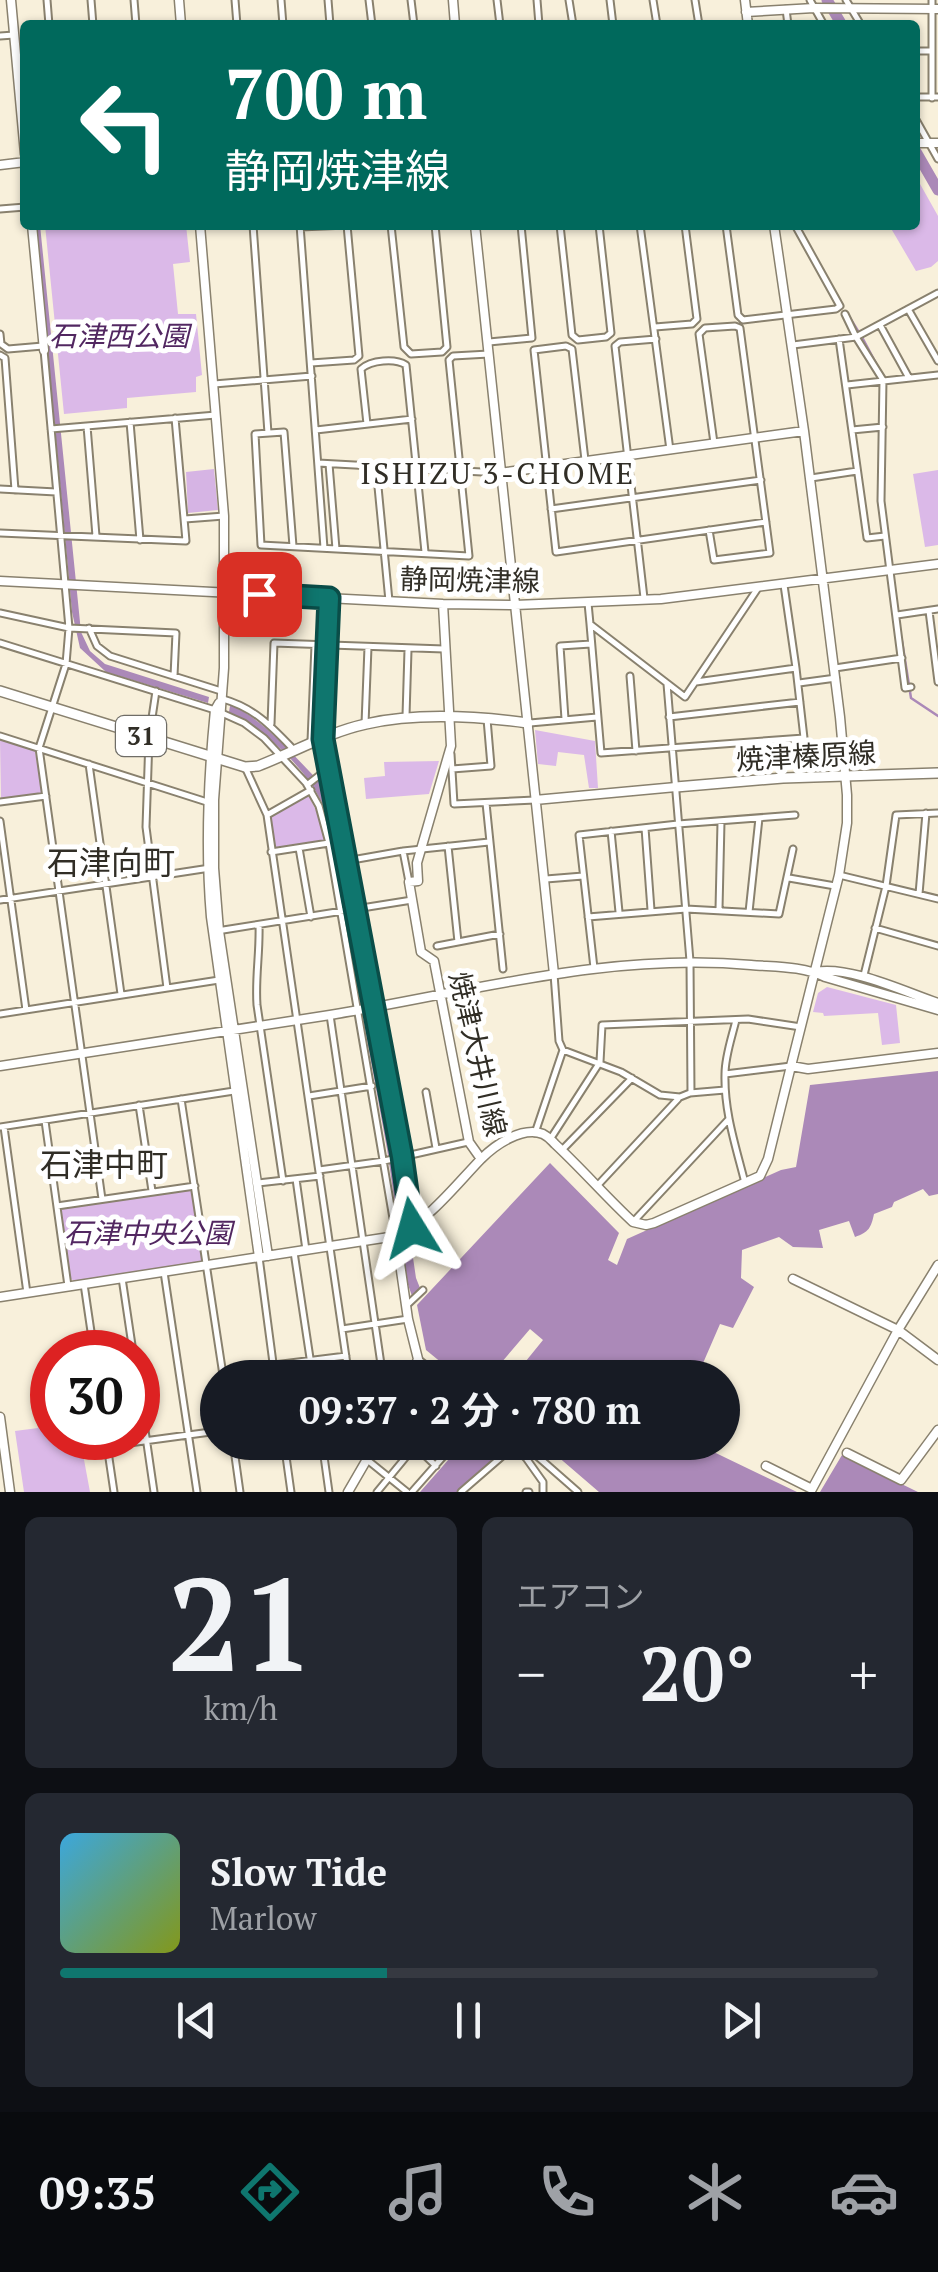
<!DOCTYPE html>
<html lang="ja">
<head>
<meta charset="utf-8">
<style>
	body { margin:0; font-family:"PT Serif","Noto Sans JP",serif; background:#242831; color:#f1f3f6; height:100vh; display:flex; flex-direction:column; font-size:38px; white-space:nowrap }
	* { box-sizing:border-box; margin:0 }
	p { font-size:32px; color:#9ea1a6 }
	.icon { flex:none; width:55px; height:55px; fill:none; stroke:currentColor; stroke-width:2; stroke-linecap:round; stroke-linejoin:round }
	.map { position:relative; height:1492px; overflow:hidden }
	.drawer { display:flex; flex-direction:column; gap:25px; padding:25px; background:#0d0f14; flex:1 }
	.drawer>* { flex:none }
	.hud { position:absolute; left:20px; top:20px; width:900px; height:210px; border-radius:10px; box-shadow:0 2px 8px #0004; background:#00695c; color:#fff; overflow:hidden }
	.speed { position:absolute; left:30px; top:1330px; display:flex; gap:20px; font-size:50px; font-weight:700; text-align:center }
	.speed>* { display:grid; place-content:center; width:130px; height:130px; border-radius:50%; background:#171b24; box-shadow:0 2px 8px #0004; line-height:1 }
	.speed .limit { border:15px solid #d22; background:#fff; color:#111 }
	.pin { position:absolute; display:grid; place-items:center; width:85px; height:85px; color:#fff; margin:-42px; border-radius:20px; box-shadow:0 5px 15px #0006 }
	.me { position:absolute; width:110px; margin:-55px; rotate:352deg; stroke-linejoin:round; filter:drop-shadow(0 0 8px #0008) }
	.turn { display:flex; align-items:center; gap:35px; height:210px; padding:0 40px; font-size:45px }
	.turn .icon { width:130px; height:130px; stroke-width:2.5 }
	.turn b { display:block; font-size:70px; line-height:85px }
	.big { font-size:75px; font-weight:700; line-height:1.1 }
	.drawer .widget { flex:1; display:flex; flex-direction:column; justify-content:center; gap:15px; min-width:0; padding:0 35px; border-radius:15px; background:#242831 }
	.drawer .dial { align-items:center; gap:0 }
	.dial b { font-size:130px; line-height:1 }
	.song { display:flex; align-items:center; gap:30px }
	.cover { width:120px; height:120px; border-radius:15px; background:linear-gradient(135deg,hsl(200 70% 55%),hsl(70 70% 35%)) }
	.played { height:10px; border-radius:5px; background:linear-gradient(90deg,#0f766e 40%,#363941 40%) }
	.keys { display:flex; justify-content:space-around; direction:ltr }
	.heat { display:flex; justify-content:space-between; align-items:center; font-size:55px; direction:ltr }
	.drawer .tiles { flex:1; display:grid; gap:25px; grid-template-columns:1fr 1fr }
	.widget:last-child { grid-column:span 2 }
	.trip { position:absolute; left:200px; top:1360px; width:540px; height:100px; border-radius:50px; background:#171b24; box-shadow:0 2px 8px #0004; font-weight:700; line-height:100px; text-align:center }
	.tabs { display:flex; height:160px; justify-content:space-around; align-items:center; background:#090b0e; color:#9ea1a6 }
	.tabs .icon { width:70px; height:70px }
	.tabs .on { color:#0f766e }
	.tabs b { font-size:45px; color:#f1f3f6 }
	.map>svg:first-child { display:block }
	.green { fill:#dbb9e8 }
	.forest { fill:#d6b4e4 }
	.water { fill:#ab89b8 }
	.lines { fill:none; stroke-linecap:round; stroke-linejoin:round }
	.stream { stroke:#ab89b8; stroke-width:2.5 }
	.river { stroke:#ab89b8; stroke-width:11 }
	.street-casing { stroke:#89816e; stroke-width:9 }
	.secondary-casing { stroke:#89816e; stroke-width:11 }
	.primary-casing { stroke:#89816e; stroke-width:12 }
	.street { stroke:#fff; stroke-width:5 }
	.secondary { stroke:#fff; stroke-width:8 }
	.primary { stroke:#fff; stroke-width:9 }
	.route-casing { stroke:#0a4d48; stroke-width:25 }
	.route { stroke:#0f766e; stroke-width:18 }
	.labels { text-anchor:middle; stroke-width:10; stroke-linejoin:round; paint-order:stroke }
	.shield { fill:#fff; stroke:#6f6d67; stroke-width:2.5 }
	.shield-label { font-size:25px; font-weight:bold; fill:#312e26 }
	.park-label { font-size:28px; font-style:italic; fill:#522761; stroke:#fff }
	.street-label { font-size:28px; fill:#312e26; stroke:#fff }
	.neighbourhood-label { font-size:30px; letter-spacing:2.5px; fill:#312e26; stroke:#fff }
	.quarter-label { font-size:32px; fill:#312e26; stroke:#fff }
</style>
</head>
<body>
<div class="map">
<svg width="938" height="1492" viewBox="0 0 938 1492">
	<rect width="100%" height="100%" fill="#f8f0db"/>
	<!-- green -->
	<path class="green" d="M915,175L938,216V261L931,267L916,271L889,225H915Z
		M45,225H186L190,262L173,264L178,314H196L202,375L196,377V392L127,398V408L64,414Z
		M938,470V545L925,547L913,474Z
		M535,730L595,741L598,788H589L584,755L558,752L556,766L538,764Z
		M0,740L35,751L42,793L1,800Z
		M439,761L429,794L366,799L364,778L385,776L384,762Z
		M306,796L309,797L318,814L324,840L275,848L270,816Z
		M827,987L896,1005L900,1043L882,1045L878,1013L824,1016L823,1013L813,1012L818,993Z
		M191,1190L194,1192L203,1259L202,1262L74,1281L70,1278L61,1212L63,1208Z
		M52,1408V1438H80L90,1492H24L15,1431L38,1428L36,1411Z"/>
	<!-- forest -->
	<path class="forest" d="M214,469L218,510L188,513L186,472Z"/>
	<!-- water -->
	<path class="water" d="M36,225H40L81,632L90,651L105,664L209,697L208,703L106,672L80,648L72,612Z
		M232,705C269,724 294,757 323,785L316,747H320L330,785L397,1149L416,1278L420,1288L412,1296L406,1279L387,1149L325,810C310,771 266,731 229,712L230,706Z
		M938,1071V1194L929,1196L923,1189L894,1202L892,1207L874,1214C871,1228 869,1232 855,1237L849,1221L819,1230L823,1248L793,1247L779,1237L742,1250L741,1278L754,1287L733,1328L720,1324L697,1377H513L543,1340L530,1329L489,1377H459L426,1350L417,1305L550,1163L619,1233L608,1260L617,1265L627,1239L781,1170L796,1167L810,1085Z
		M464,1442L511,1443L457,1492H420Z
		M542,1443H695L797,1492H599Z
		M842,1455L918,1492H820Z"/>
	<g class="lines">
		<!-- stream -->
		<path class="stream" d="M850,318L858,331
			M863,339L878,367
			M902,641L911,698L938,716"/>
		<!-- river -->
		<path class="river" d="M827,0L842,25
			M915,150L938,190"/>
		<!-- street casing -->
		<g class="street-casing">
			<path id="street" d="M47,0L49,25
				M91,0L93,25
				M134,0L136,25
				M235,0L237,25
				M281,0L283,25
				M328,0L330,25
				M369,0L372,25
				M411,0L414,25
				M497,0L500,25
				M537,0L539,25
				M569,0L573,25
				M610,0L613,25
				M653,0L657,25
				M695,0L699,25
				M810,0L824,25
				M846,0L861,25
				M932,0V98
				M786,9L788,25
				M0,36L14,35
				M915,51H932
				M915,97H938
				M915,118L938,159
				M0,209L25,207
				M253,225L268,433
				M300,225L324,548
				M391,225L404,347L411,354L442,352L447,347L435,225
				M560,225L572,335L578,340L606,337L611,333L599,225
				M640,225L670,450
				M726,225L738,315L743,320L836,309L840,306L795,225
				M300,227L347,225
				M908,309L938,361
				M845,314L856,337L883,380L881,501L905,688L911,687
				M880,325L909,378
				M655,327L692,324L697,319L685,225
				M0,334L1,344L8,349L43,346
				M839,339L867,538L885,536
				M489,342L532,338L521,225
				M793,345L856,337L938,293
				M44,350L69,628L66,664L39,748L102,1199
				M0,355L5,358L15,490
				M311,363L354,360L359,356L347,225
				M214,384L312,376
				M847,385L938,375
				M130,422L140,540
				M367,424L361,369C371,360 395,358 406,365L425,552
				M87,426L96,536
				M51,429L216,415
				M316,430L412,419
				M852,430L883,427
				M585,460L572,349L566,346L534,350L556,552L766,522
				M318,463L500,473
				M329,464L336,549
				M376,466L389,601
				M811,478L857,471
				M0,489L56,492
				M551,509L761,480
				M185,519L224,516
				M709,530L714,560L770,553L740,328L735,326L705,328L699,334L714,443
				M0,533L186,541L175,418
				M293,546L284,432L255,434L261,545L469,556L449,360L453,356L489,354
				M329,598L323,739L402,1156L412,1227
				M644,598L615,346L620,342L656,339
				M588,603L590,624L685,697L758,588
				M929,611L938,682
				M0,613L69,628L176,633L174,676
				M897,615L938,609
				M590,624L601,753L804,738L796,668
				M89,628L97,646L110,656L221,691
				M0,643L215,710L244,723L264,738L306,783L319,806L329,843L396,1236
				M835,668L902,658
				M630,676L636,751
				M696,682L796,668L784,585
				M799,683L836,678
				M667,684L690,961L691,1093
				M156,691L149,738L146,827L167,988
				M223,699C255,708 273,728 294,750
				M406,716L408,650
				M669,717L800,702
				M565,719L560,646L591,644
				M530,723L597,717
				M271,724L274,643L444,649
				M365,724L368,647
				M0,736L207,802
				M311,741L315,645
				M451,754L454,804L535,800
				M89,764L121,994
				M245,767L267,815L349,1378
				M452,769L491,766L487,719
				M307,785L321,774L330,773
				M0,802L46,796
				M486,803L503,969
				M267,815L311,790
				M0,821L26,1010
				M645,828L651,910
				M611,831L619,912
				M448,846L458,942
				M299,848L311,917
				M403,851L409,882
				M271,852L329,843
				M346,861L403,851L489,842
				M839,875L938,899
				M789,878L835,886
				M546,879L583,876
				M919,894L926,813
				M0,900L210,868
				M719,909L721,822
				M749,912L759,818
				M588,917L686,909L779,914L793,849
				M259,925C260,952 255,978 257,1005L283,1181
				M875,928L938,946
				M217,931L412,900
				M437,946L500,934
				M594,968L579,835L678,824L795,815
				M554,974L559,1041L563,1050
				M864,975L886,886L896,815L938,813
				M0,1014L219,980
				M330,1015L383,1378
				M736,1020C732,1037 725,1056 725,1074C724,1112 736,1147 745,1183
				M725,1074L791,1066
				M426,1092L436,1148
				M309,1096L372,1086
				M181,1099L223,1375L274,1368
				M139,1105L152,1191
				M45,1121L68,1286
				M0,1127L234,1091
				M4,1127L27,1293
				M535,1133L563,1050L621,1072L660,1095L680,1097L690,1093L725,1090
				M551,1138L600,1062L602,1025L748,1019L801,1027
				M562,1150L632,1078
				M319,1170L384,1161L468,1142
				M296,1179L306,1250
				M258,1183L320,1176
				M597,1186L678,1099
				M57,1206L195,1186
				M633,1222L728,1120
				M294,1252L313,1378
				M259,1257L275,1378
				M164,1272L197,1492
				M122,1278L133,1352
				M84,1284L94,1352
				M407,1305L423,1290
				M342,1329L408,1319
				M418,1359L443,1378
				M274,1365L346,1356
				M138,1382L154,1492
				M106,1438L114,1492
				M233,1442L240,1492
				M284,1442L291,1492
				M322,1442L329,1492
				M359,1442L360,1454L407,1492
				M521,1442L578,1492
				M107,1446L218,1431
				M526,1458L543,1482V1492
				M377,1492L415,1446L436,1466
				M412,1492L456,1442
				M461,1492L514,1446L526,1458L532,1452
				M526,1492H529"/>
		</g>
		<!-- secondary casing -->
		<g class="secondary-casing">
			<path id="secondary" d="M11,0L25,154
				M179,0L181,25
				M453,0L455,25
				M745,0L748,25
				M746,12L814,8L938,9
				M915,143H938
				M0,165L25,162
				M32,225L44,350
				M200,225L224,516V668L214,800V868L219,931L268,1256
				M475,225L554,974
				M500,473L804,431L774,225
				M0,581L443,604L515,605L661,599L938,564
				M219,703L215,710C208,780 205,847 211,917L259,1257
				M535,800L676,787
				M815,972C849,965 905,992 938,1003
				M0,1066C110,1050 220,1033 330,1015C470,992 608,952 751,965C775,967 803,966 825,977L938,1010
				M791,1066L839,875L847,823V795L840,717L804,431
				M481,1159C495,1145 522,1126 543,1134C549,1137 551,1140 555,1144C582,1169 606,1197 633,1222L646,1225L654,1223L760,1176L768,1159L791,1066L808,1069L938,1053
				M793,1279L898,1330L938,1360
				M0,1297L396,1236
				M411,1378L418,1359L408,1319L396,1236C430,1219 455,1186 481,1159L469,1142L434,961L421,952L409,882L418,881L417,863L451,746L443,604
				M0,1417L10,1492
				M847,1453L901,1480L938,1430
				M766,1466L812,1489L898,1330L938,1265
				M348,1492L377,1442"/>
		</g>
		<!-- primary casing -->
		<g class="primary-casing">
			<path id="primary" d="M0,691L245,767L258,766C294,752 329,732 366,724C418,712 476,716 528,723
				M676,787L783,778L938,773"/>
		</g>
		<!-- street -->
		<use href="#street" class="street"/>
		<!-- secondary -->
		<use href="#secondary" class="secondary"/>
		<!-- primary -->
		<use href="#primary" class="primary"/>
	</g>
	<g class="lines">
		<!-- route casing -->
		<g class="route-casing">
			<path id="route" d="M259,594L329,598L323,739L402,1156L412,1228"/>
		</g>
		<!-- route -->
		<use href="#route" class="route"/>
	</g>
	<g class="labels">
		<!-- shield labels -->
		<rect class="shield" x="116" y="716" width="50" height="40" rx="8"/>
		<g class="shield-label">
			<text x="141" y="745">31</text>
		</g>
		<!-- park labels -->
		<g class="park-label">
			<text x="119" y="346">石津西公園</text>
			<text x="148" y="1243">石津中央公園</text>
		</g>
		<!-- street labels -->
		<g class="street-label">
			<text transform="translate(470 580) rotate(1)" y="10">静岡焼津線</text>
			<text transform="translate(806 756) rotate(-3)" y="10">焼津榛原線</text>
			<text transform="translate(478 1054) rotate(77)" y="10">焼津大井川線</text>
		</g>
		<!-- neighbourhood labels -->
		<g class="neighbourhood-label">
			<text x="498" y="484">ISHIZU 3-CHOME</text>
		</g>
		<!-- quarter labels -->
		<g class="quarter-label">
			<text x="111" y="874">石津向町</text>
			<text x="104" y="1176">石津中町</text>
		</g>
	</g>
</svg>
<div class="speed"><div class="limit">30</div></div>
<div class="pin" style="left:259px;top:594px;background:#d93025"><svg class="icon" aria-label="arrive" viewBox="0 0 24 24"><path d="M6 21V4h12l-3 4 3 4H6"/></svg></div>
<svg class="me" style="left:412px;top:1228px" viewBox="-20 -20 40 40"><path d="M0-17L14 15 0 8-14 15z" fill="#0f766e" stroke="#fff" stroke-width="4"/></svg>
<div class="trip">09:37 · 2 分 · 780 m</div>
<div class="hud">
<div class="turn"><svg class="icon" aria-label="left" viewBox="0 0 24 24"><path d="M17 20v-9H6M10 6l-5 5 5 5"/></svg><div><b>700 m</b>静岡焼津線</div></div>
</div>
</div>
<section class="drawer">
<div class="tiles">
<div class="widget dial"><b>21</b><p>km/h</p></div>
<div class="widget"><p>エアコン</p>
<div class="heat"><a>−</a><b class="big">20°</b><a>+</a></div>
</div>
<div class="widget">
<div class="song"><i class="cover"></i><div><b>Slow Tide</b><p>Marlow</p></div></div>
<div class="played"></div>
<div class="keys"><svg class="icon" aria-label="previous" viewBox="0 0 24 24"><path d="M18 5L8 12l10 7zM5 5v14"/></svg><svg class="icon" aria-label="pause" viewBox="0 0 24 24"><path d="M8 5v14M16 5v14"/></svg><svg class="icon" aria-label="next" viewBox="0 0 24 24"><path d="M6 5l10 7-10 7zM19 5v14"/></svg></div>
</div>
</div>
</section>
<nav class="tabs">
<b>09:35</b>
<svg class="icon on" aria-label="directions" viewBox="0 0 24 24"><path d="M12 3l9 9-9 9-9-9zM9 14v-3h6M13 9l2 2-2 2"/></svg>
<svg class="icon" aria-label="music" viewBox="0 0 24 24"><path d="M9 18V5l10-2v13"/><circle cx="6" cy="18" r="3"/><circle cx="16" cy="16" r="3"/></svg>
<svg class="icon" aria-label="phone" viewBox="0 0 24 24"><path d="M5 4h4l2 5-3 2q2 4 5 5l2-3 5 2v4C11 20 4 13 5 4z"/></svg>
<svg class="icon" aria-label="climate" viewBox="0 0 24 24"><path d="M12 3v18M4 7l16 10M4 17L20 7"/></svg>
<svg class="icon" aria-label="car" viewBox="0 0 24 24"><path d="M5 17H2v-5l4-1 3-4h7l3 4 3 1v5h-3M9 17h6M6 11h13"/><circle cx="7" cy="17" r="2"/><circle cx="17" cy="17" r="2"/></svg>
</nav>
</body>
</html>
